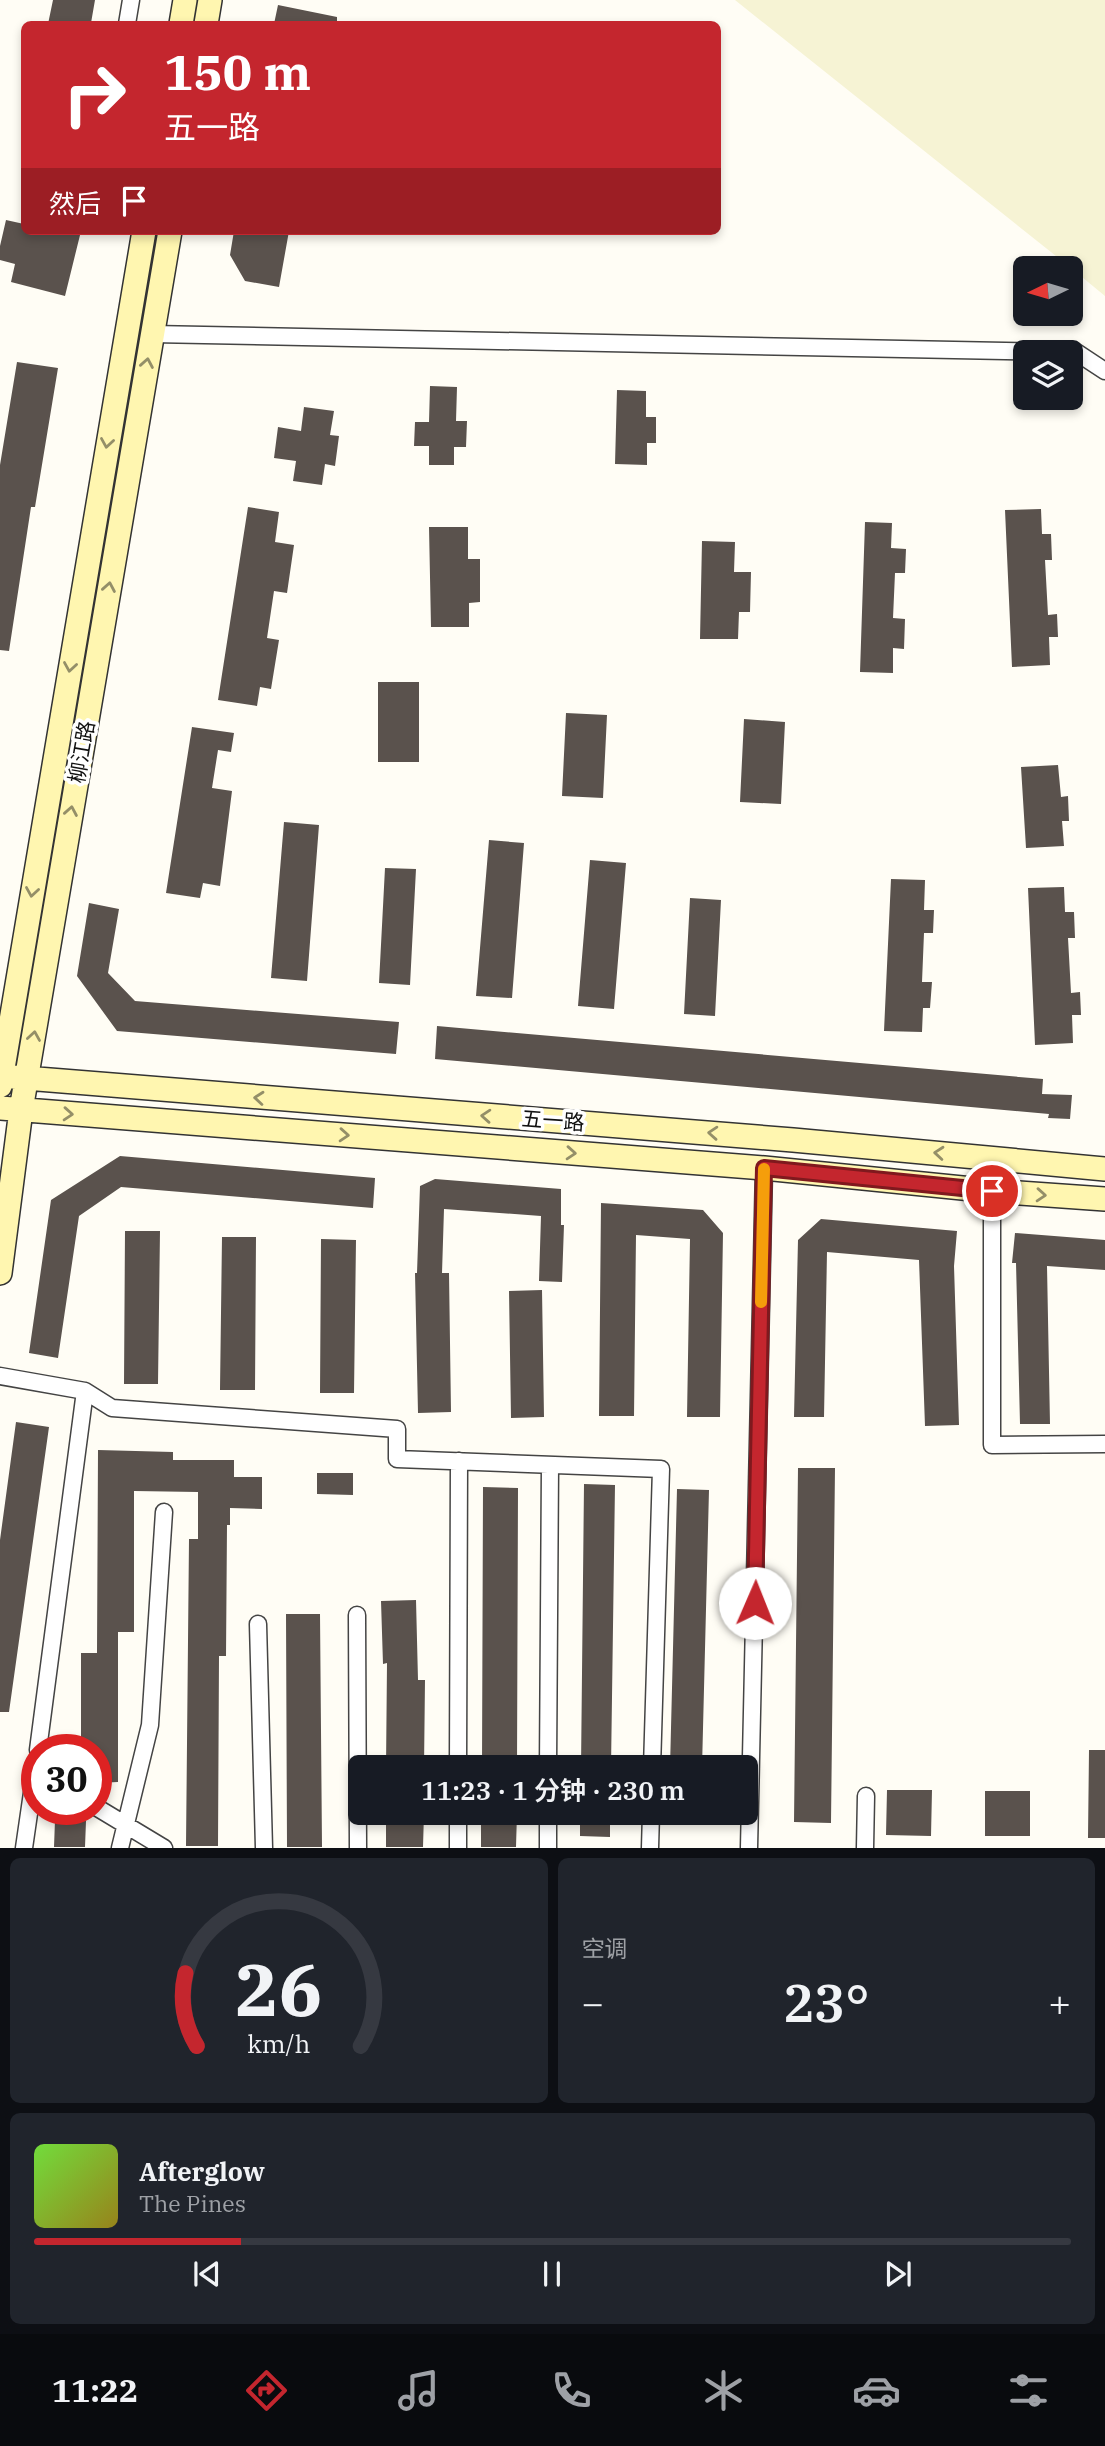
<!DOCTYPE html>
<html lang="zh">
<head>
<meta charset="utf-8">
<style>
	body { margin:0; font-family:"IBM Plex Serif","Noto Sans SC",serif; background:#20242c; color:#f1f3f6; height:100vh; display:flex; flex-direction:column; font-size:26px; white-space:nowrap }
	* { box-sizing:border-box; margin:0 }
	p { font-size:23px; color:#9ea1a6 }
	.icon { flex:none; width:38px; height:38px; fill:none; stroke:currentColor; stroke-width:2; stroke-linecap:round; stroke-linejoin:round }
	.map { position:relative; height:1848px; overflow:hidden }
	.panel { display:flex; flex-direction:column; gap:10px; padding:10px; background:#0d0f14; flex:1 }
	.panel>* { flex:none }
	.banner { position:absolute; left:21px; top:21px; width:700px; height:214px; border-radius:10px; box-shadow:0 4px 10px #0003; background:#c4262e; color:#fff; overflow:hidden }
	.needle { width:46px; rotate:265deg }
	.fabs { position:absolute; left:1013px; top:256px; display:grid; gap:14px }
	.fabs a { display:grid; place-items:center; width:70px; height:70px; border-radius:10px; background:#171b24; box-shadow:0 4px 10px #0003; font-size:35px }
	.speed { position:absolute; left:21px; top:1734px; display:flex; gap:14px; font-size:35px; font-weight:700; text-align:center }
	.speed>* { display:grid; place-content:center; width:91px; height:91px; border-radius:50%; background:#171b24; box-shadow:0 4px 10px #0003; line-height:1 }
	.speed .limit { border:10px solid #d22; background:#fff; color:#111 }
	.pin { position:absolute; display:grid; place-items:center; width:60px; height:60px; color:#fff; margin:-30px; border:4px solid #fff; border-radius:50%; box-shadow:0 2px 7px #0007 }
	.me { position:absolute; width:77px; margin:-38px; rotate:1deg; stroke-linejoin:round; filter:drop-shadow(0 0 5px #0008) }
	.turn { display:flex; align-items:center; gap:24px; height:147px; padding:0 28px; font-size:32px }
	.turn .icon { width:91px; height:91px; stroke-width:2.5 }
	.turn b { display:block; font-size:49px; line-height:60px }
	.then { display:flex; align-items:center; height:66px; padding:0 28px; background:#0003; gap:14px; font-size:26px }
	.big { font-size:52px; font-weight:600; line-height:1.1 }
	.panel .card { flex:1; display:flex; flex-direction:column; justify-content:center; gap:10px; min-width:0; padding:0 24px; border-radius:10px; background:#20242c }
	.panel .dial { align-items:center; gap:0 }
	.dial svg { height:182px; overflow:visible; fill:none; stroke:#363941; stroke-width:7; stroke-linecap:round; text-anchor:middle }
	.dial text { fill:#f1f3f6; stroke:none }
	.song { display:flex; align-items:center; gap:21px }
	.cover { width:84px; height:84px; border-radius:10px; background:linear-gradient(135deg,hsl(100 70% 55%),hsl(50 70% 35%)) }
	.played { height:7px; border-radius:4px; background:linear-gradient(90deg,#c4262e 20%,#363941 20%) }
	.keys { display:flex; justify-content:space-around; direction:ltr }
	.heat { display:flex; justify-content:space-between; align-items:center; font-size:38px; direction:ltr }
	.panel .tiles { flex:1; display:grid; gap:10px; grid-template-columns:1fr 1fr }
	.card:last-child { grid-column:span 2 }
	.trip { position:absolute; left:348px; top:1755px; width:410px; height:70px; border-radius:10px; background:#171b24; box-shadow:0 4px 10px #0003; font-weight:600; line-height:70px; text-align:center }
	.tab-bar { display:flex; height:112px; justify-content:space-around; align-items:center; background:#090b0e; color:#9ea1a6 }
	.tab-bar .icon { width:49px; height:49px }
	.tab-bar .active { color:#c4262e }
	.tab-bar b { font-size:32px; color:#f1f3f6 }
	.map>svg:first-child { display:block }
	.farmland { fill:#f6f3d4 }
	.building { fill:#5a524d }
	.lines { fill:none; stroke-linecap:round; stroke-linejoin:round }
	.street-casing { stroke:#444; stroke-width:19 }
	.secondary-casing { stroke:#333; stroke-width:26 }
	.street { stroke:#fff; stroke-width:16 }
	.secondary { stroke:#fff6b0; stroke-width:23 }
	.oneway { stroke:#948f68 }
	.route-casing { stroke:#7f191e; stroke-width:18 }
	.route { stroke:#c4262e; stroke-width:12 }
	.slow { stroke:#f59e0b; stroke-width:12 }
	.labels { text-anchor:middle; stroke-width:7; stroke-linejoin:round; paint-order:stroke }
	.street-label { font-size:21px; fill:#111; stroke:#fff }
</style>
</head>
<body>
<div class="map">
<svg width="1105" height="1848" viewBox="0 0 1105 1848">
	<rect width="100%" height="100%" fill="#fffdf5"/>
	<!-- farmland -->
	<path class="farmland" d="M735,0H1105V296L1071,268Z"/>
	<!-- building -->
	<path class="building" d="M53,0H95L91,23L83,21L82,24H48Z
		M278,5L337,17V24H274Z
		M6,220L24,224V231H81L65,296L11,282L15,264L0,260V246Z
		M234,231H289L279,287L245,281L230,255Z
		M17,362L58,368L35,507H31L9,651L0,650V465Z
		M430,386L457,387L456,421H467L466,447H454V465H429V446H414L415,422H429Z
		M617,390L646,391V417H656V443H647V465L615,464Z
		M304,407L334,411L330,435L339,436L335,466L325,464L322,485L293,481L296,461L274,458L278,427L301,431Z
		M248,507L279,512L275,542L294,545L287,593L274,591L267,638L279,640L271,689L260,687L257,706L218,700Z
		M1041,509L1042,534H1051L1052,560H1045L1048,615L1057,614L1058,637H1049L1050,665L1012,667L1005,510Z
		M865,522L892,523L891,548L906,549L905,573H895L893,618L905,619L904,649L893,648V673L860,672Z
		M429,527H468V559H480V602L469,603V627H431Z
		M702,541L735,542L734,572H751L750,612H739L738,639H700Z
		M378,682H419V762H378Z
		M566,713L607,715L603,798L562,796Z
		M744,719L785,722L781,804L740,802Z
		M192,727L234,733L231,752L218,750L212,788L232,791L220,886L203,883L200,898L166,893Z
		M1058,765L1061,797L1068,796L1069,821H1062L1064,846L1026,848L1021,767Z
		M284,822L319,825L307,981L271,978Z
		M489,840L524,843L512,998L476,996Z
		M590,860L626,863L614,1009L578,1006Z
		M385,868L416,869L410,985L379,983Z
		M891,879L925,880L924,910H934L933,933H924L922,982H932L930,1008H923L922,1032L884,1031Z
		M1064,887L1065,912H1074L1075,938H1068L1071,993L1080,992L1081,1015H1072L1073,1043L1035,1045L1028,888Z
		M690,898L721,900L715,1016L684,1014Z
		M89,903L119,909L108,973L135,1001L399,1022L396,1054L117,1031L77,976Z
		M437,1026L1043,1079L1042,1094L1072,1095L1070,1119L1048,1118L1049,1114L435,1059Z
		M120,1156L375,1178L373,1208L121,1187L79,1216L58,1358L29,1353L51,1200Z
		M435,1179L561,1189V1225H564L562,1282L539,1281L541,1216L444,1209L442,1273H449L451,1412L418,1413L415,1273H417L420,1186Z
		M601,1203L703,1210L723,1233L720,1417H687L690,1239L636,1235L634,1416H599Z
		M821,1219L957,1231L954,1266L959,1425L925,1426L919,1260L827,1252L824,1417H794L798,1240Z
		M125,1231H160L158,1384H124Z
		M1015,1233L1105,1240V1270L1047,1266L1050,1424H1020L1016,1263H1012Z
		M222,1237H256L255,1390H220Z
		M321,1239L356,1240L354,1393H320Z
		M542,1290L544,1417L511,1418L509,1291Z
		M16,1422L49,1427L9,1712H0V1540Z
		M98,1450L173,1452V1460H234V1477H262V1509L230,1508V1525H227L226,1656H219L218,1846H186L189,1539H198V1492L134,1491V1632H118V1782L96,1783V1750H81V1653H97Z
		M798,1468H835L831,1823L794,1822Z
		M317,1473H353V1495L317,1494Z
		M584,1484L615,1485L611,1768H581Z
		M483,1487L518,1488L517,1768H482Z
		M677,1489L709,1490L702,1768H670Z
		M416,1600L418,1680H425L424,1768H386L387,1663L383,1664L381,1601Z
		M286,1614H320L322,1847H287Z
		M1089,1750H1105V1838H1088Z
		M887,1790H932L931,1836L886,1835Z
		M985,1791H1030V1836H985Z
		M386,1813H424L423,1847H386Z
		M481,1813H517L516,1847H481Z
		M580,1813H610V1837L580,1836Z
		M55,1820L86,1821L85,1847H54Z"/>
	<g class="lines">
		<!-- street casing -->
		<g class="street-casing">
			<path id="street" d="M127,24L131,0
				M152,334L1053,352
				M1071,352H1076L1105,371
				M992,1191V1445L1105,1444
				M0,1376L85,1391L112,1408L397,1429V1459L661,1469L652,1768
				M357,1615L358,1848
				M258,1624L264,1848
				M38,1750L85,1391
				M458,1768L459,1461
				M548,1768L550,1465
				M96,1807L164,1848
				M24,1848L35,1772
				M120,1848L150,1725L164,1512
				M458,1848V1813
				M548,1848V1813
				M650,1848L651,1813
				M749,1848L764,1168
				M865,1848L866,1796"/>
		</g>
		<!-- secondary casing -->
		<g class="secondary-casing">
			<path id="secondary" d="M181,24L185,0
				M206,24L210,0
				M0,1076L793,1140L1105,1169
				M0,1086L144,231
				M0,1108L764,1168L992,1191L1105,1199
				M0,1273L21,1110L170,231"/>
		</g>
		<!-- street -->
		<use href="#street" class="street"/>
		<!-- secondary -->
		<use href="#secondary" class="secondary"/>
	</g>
	<!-- one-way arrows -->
	<defs><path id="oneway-chevron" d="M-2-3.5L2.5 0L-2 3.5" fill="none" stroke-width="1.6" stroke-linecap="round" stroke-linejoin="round" transform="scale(1.75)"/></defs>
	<g class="oneway">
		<use href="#oneway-chevron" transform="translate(147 363) rotate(-80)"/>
		<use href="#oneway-chevron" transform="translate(107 443) rotate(99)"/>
		<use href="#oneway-chevron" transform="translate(109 587) rotate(-80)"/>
		<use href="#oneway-chevron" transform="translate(70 667) rotate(99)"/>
		<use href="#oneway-chevron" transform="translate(71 811) rotate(-80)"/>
		<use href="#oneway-chevron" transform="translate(32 892) rotate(99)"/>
		<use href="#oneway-chevron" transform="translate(34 1036) rotate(-81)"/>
		<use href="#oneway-chevron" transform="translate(259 1098) rotate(-175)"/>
		<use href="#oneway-chevron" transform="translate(68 1114) rotate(4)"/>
		<use href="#oneway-chevron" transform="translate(486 1116) rotate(-176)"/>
		<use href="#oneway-chevron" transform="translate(713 1133) rotate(-176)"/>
		<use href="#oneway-chevron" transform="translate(344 1135) rotate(4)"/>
		<use href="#oneway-chevron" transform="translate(571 1153) rotate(4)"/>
		<use href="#oneway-chevron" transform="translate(939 1153) rotate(-175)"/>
		<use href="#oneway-chevron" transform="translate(1041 1195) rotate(4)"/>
	</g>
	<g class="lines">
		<!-- route casing -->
		<g class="route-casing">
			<path id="route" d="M755,1603L764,1168L992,1191"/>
		</g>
		<!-- route -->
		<use href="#route" class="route"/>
		<!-- slow -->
		<path class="slow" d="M761,1302L764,1169"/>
	</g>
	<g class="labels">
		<!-- street labels -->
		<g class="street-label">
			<text transform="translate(82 752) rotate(-80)" y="7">柳江路</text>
			<text transform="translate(553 1121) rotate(4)" y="7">五一路</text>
		</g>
	</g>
</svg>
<div class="fabs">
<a><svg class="needle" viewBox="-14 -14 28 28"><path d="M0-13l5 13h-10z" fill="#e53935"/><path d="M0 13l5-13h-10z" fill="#9ea1a6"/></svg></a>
<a><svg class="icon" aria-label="layers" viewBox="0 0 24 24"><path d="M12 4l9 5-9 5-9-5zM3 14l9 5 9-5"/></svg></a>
</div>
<div class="speed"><div class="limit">30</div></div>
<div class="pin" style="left:992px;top:1191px;background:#d93025"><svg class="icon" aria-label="arrive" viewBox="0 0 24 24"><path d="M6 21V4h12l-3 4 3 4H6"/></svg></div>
<svg class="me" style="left:755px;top:1603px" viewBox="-20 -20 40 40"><circle r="19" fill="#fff"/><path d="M0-13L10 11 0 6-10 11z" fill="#c4262e"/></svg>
<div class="trip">11:23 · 1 分钟 · 230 m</div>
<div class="banner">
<div class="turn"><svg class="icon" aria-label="right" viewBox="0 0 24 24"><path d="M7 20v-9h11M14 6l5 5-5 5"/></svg><div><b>150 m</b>五一路</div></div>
<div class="then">然后<svg class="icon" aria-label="arrive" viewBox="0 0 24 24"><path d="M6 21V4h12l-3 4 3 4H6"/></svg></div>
</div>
</div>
<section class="panel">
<div class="tiles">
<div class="card dial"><svg viewBox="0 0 100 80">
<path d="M14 69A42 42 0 1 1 86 69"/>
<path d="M14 69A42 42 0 0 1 9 37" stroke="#c4262e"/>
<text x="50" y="56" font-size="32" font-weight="700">26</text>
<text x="50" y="72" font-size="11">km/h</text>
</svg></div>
<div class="card"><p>空调</p>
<div class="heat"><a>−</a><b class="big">23°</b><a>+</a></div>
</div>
<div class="card">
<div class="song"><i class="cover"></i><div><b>Afterglow</b><p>The Pines</p></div></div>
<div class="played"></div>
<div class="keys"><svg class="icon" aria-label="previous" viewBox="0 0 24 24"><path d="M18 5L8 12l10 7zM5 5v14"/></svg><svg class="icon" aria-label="pause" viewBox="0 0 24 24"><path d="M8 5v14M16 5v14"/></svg><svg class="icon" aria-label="next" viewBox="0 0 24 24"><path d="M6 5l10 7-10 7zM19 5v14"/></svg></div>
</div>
</div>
</section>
<nav class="tab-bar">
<b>11:22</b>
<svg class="icon active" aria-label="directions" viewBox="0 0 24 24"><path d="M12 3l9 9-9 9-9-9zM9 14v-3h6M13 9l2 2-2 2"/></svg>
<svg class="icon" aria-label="music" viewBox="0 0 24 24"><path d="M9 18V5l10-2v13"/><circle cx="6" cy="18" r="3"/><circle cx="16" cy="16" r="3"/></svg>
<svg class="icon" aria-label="phone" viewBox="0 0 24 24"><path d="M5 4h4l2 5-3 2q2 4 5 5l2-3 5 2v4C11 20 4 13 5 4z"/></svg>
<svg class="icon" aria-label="climate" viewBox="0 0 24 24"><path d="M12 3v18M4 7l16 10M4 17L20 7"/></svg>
<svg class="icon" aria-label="car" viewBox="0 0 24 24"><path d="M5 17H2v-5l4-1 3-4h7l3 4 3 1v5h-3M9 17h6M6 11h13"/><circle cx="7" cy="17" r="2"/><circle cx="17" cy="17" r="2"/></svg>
<svg class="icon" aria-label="filters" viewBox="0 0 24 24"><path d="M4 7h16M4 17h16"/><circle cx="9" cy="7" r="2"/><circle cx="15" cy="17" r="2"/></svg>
</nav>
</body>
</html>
